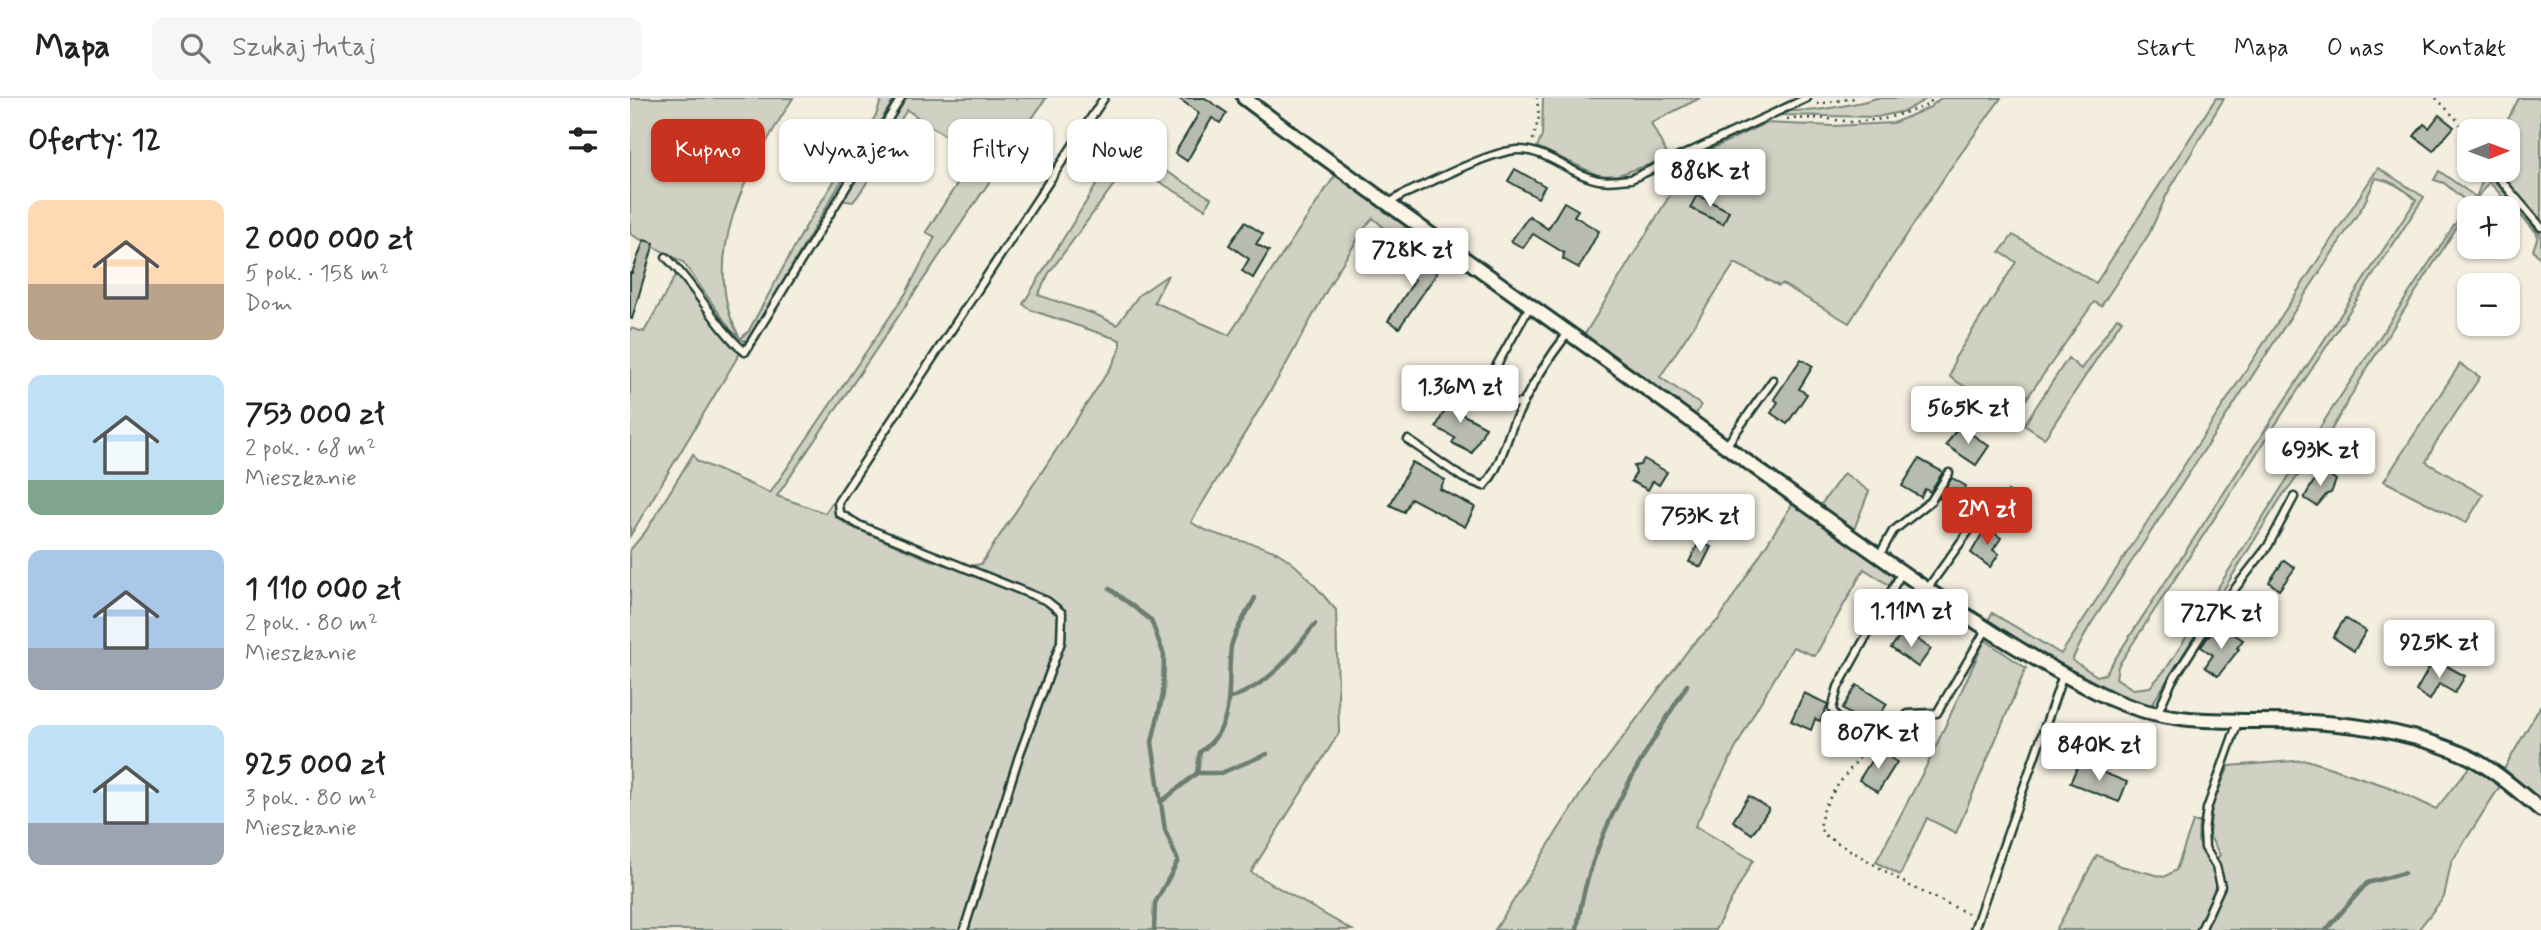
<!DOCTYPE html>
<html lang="pl">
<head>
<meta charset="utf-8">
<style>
  :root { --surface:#fff; --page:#f6f6f6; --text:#222; --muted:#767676; --line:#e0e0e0; --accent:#c8321e }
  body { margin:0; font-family:Mynerve,sans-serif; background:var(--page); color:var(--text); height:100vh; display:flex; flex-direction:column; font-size:26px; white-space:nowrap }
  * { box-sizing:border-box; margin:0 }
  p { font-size:23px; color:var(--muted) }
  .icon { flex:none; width:38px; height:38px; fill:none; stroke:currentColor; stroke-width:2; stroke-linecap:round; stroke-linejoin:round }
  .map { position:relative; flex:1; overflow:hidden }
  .side { display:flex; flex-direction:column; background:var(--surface); width:630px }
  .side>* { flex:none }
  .banner { position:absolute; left:21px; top:21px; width:665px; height:63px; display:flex; gap:14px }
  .needle { width:46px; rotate:89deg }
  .tools { position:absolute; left:1827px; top:21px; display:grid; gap:14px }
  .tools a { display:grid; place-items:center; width:63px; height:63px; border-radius:14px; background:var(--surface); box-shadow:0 2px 5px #0004; font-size:35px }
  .price { position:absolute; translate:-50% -60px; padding:0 16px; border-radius:7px; background:#fff; color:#222; font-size:23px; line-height:46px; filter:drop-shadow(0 2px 4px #0008) }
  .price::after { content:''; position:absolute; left:50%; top:42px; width:21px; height:16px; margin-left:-10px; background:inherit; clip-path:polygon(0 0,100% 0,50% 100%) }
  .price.on { background:var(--accent); color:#fff }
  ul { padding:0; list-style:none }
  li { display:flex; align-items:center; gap:21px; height:175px; padding:0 28px }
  li span { display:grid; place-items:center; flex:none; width:196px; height:140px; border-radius:14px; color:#555 }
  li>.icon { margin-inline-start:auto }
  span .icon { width:84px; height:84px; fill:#fffc; stroke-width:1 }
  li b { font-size:30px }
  h2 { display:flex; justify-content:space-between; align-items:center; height:84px; padding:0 28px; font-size:30px }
  .tag { padding:0 24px; border-radius:14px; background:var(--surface); box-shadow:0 2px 5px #0004; font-size:24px; line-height:63px }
  .tag.on { background:var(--accent); color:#fff }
  header { display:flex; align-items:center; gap:42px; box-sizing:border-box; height:98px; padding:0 35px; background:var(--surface); border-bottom:2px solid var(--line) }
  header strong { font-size:33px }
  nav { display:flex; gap:38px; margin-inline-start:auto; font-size:24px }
  .search { width:490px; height:63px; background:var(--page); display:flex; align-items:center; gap:18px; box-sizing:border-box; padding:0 24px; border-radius:14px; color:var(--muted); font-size:26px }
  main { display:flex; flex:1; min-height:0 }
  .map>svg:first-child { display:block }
</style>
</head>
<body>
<header>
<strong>Mapa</strong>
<div class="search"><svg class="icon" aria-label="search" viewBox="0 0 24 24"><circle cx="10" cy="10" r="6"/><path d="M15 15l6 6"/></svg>Szukaj tutaj</div>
<nav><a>Start</a><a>Mapa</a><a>O nas</a><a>Kontakt</a></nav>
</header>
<main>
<section class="side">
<h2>Oferty: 12<svg class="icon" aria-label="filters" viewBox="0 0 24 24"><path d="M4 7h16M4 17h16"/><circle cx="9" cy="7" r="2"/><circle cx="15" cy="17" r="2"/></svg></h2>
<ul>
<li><span style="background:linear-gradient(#ffd9b3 60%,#b9a48a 0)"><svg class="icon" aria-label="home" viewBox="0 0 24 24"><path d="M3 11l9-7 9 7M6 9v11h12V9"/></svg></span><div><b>2 000 000 zł</b><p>5 pok. · 158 m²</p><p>Dom</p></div></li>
<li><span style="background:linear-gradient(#bfe0f5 75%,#7fa58c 0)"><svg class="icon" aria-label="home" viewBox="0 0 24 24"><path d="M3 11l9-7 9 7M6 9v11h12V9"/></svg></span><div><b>753 000 zł</b><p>2 pok. · 68 m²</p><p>Mieszkanie</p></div></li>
<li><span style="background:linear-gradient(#a9c7e8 70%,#9aa5b1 0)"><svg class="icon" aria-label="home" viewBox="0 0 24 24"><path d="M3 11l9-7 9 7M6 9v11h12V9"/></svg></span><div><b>1 110 000 zł</b><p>2 pok. · 80 m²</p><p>Mieszkanie</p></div></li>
<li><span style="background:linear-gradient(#bfe0f5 70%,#9aa5b1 0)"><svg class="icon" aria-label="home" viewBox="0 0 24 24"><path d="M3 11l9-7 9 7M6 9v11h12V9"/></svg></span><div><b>925 000 zł</b><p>3 pok. · 80 m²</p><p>Mieszkanie</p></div></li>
</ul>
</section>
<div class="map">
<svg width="1911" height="832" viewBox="0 0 1911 832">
  <rect width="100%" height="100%" fill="#f3eede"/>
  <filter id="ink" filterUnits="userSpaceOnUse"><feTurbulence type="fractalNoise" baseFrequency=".0143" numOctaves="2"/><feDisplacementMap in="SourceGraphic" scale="14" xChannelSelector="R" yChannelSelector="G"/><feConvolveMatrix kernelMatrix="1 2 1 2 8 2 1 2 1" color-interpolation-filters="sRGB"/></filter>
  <g filter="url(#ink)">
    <!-- green -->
    <g fill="#d0d1c2" stroke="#78877b" stroke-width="2" fill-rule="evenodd">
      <path d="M0 0H163C125 61 79 135 98 210 100 221 106 231 110 241L118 234 176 128 246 17 252 0H265L208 89 120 240 114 243 101 232 53 164 0 136Z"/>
      <path d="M274 0H416L147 398 195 415 204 402 206 419 220 428 302 463 308 454 339 468 351 466 483 266 490 251V242L401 212 393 206 491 47 581 100 575 111 501 67 491 77 419 175 408 197 467 217 487 227 509 197 538 177 524 204 599 237 706 76 776 127 767 141 743 120 737 127 708 172 653 272 561 424C587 442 620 441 648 455 671 468 689 493 706 512L709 635 621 774 722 832H0V452L16 433 63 356 67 363 140 395 276 195 305 139 296 134 345 58 277 12C257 41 245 78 223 104L210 102Z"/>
      <polygon points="913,0 1070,0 1021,25 1039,60 988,77 970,78 907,49 912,38"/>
      <path d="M1247 0H1298L1275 13 1247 19 1150 17C1162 10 1174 14 1187 12 1208 9 1227 6 1247 0Z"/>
      <polygon points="1311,0 1371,0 1319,72 1219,225 1152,186 1149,188 1105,165 1030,279 1071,307 1065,318 955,236 1054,74 1046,68 1135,25 1203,28 1263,25 1299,10"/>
      <polygon points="1586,0 1594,0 1537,96 1519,136 1471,208 1464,204 1383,320 1320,279 1325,260 1386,164 1370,154 1383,137 1466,185"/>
      <polygon points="1889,0 1911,0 1911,122 1867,72 1878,72 1878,33 1872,33"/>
      <path d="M1748 70 1794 99 1488 568 1486 580 1503 591 1520 589 1536 571 1698 317 1837 108V104L1814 85 1804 82 1809 73 1846 99 1856 74 1911 137V161L1903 152 1908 138 1906 134 1859 84 1839 110 1736 272 1692 348 1652 398 1521 608 1450 583 1357 525 1362 515 1431 556ZM1746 80C1762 83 1775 91 1786 102L1475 576 1467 578 1442 562 1459 529 1734 106Z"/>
      <polygon points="47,175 100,246 110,255 0,438 0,230 14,234"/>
      <polygon points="1487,220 1492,222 1416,338 1414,340 1394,327 1438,260 1451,271"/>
      <polygon points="1830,266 1850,279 1805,346 1796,364 1853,397 1836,425 1754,383"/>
      <polygon points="1214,375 1239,393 1223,434 1190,408"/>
      <polygon points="1163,405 1262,475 1263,481 1259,487 1234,471 1185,558 1163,549 1123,617 1065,728 1123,762 1085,832 865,832 952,694 1062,547 1089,521"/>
      <polygon points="1355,542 1396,570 1326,735 1297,720 1270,777 1246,764 1299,663"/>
      <polygon points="1911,607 1911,703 1874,671"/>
      <polygon points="1677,662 1759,689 1806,711 1840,668 1870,688 1821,765 1814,799 1788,832 1426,832 1467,757 1491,768 1534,779 1546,772 1563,724 1569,724 1568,743 1581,767 1590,757 1579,737 1582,707 1599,668"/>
    </g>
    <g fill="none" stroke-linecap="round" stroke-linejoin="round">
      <!-- stream -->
      <g stroke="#6c7d72" stroke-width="4.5">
        <polyline points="480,491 521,522 534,557 533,596 522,644 535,732 548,763 525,805 524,832"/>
        <path d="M601 600C642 585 659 560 685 526"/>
        <polyline points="567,675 591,675 637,656"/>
        <path d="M531 704 567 675 570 654C608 627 596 589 601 549 604 533 618 514 625 500"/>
        <path d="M947 832C958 741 1010 664 1057 587"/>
        <polyline points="1696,832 1737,785 1774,775"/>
      </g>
    </g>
    <!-- building -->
    <g fill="#b8bcae" stroke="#1f3d34" stroke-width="2">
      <polygon points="548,0 575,0 597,15 590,25 582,20 557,63 545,55 569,15"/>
      <polygon points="1809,17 1824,29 1803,53 1784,38 1794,26 1799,30"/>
      <polygon points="885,71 915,88 908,100 878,83"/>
      <polygon points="1067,97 1099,113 1093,126 1060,110"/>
      <polygon points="934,104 948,112 944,118 969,133 949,170 933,161 934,155 903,136 893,150 881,143 899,118 918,131"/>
      <polygon points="615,124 633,136 626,146 639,153 623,180 612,173 619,161 599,147"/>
      <polygon points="14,142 24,145 2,221 0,220 0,175 2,175"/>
      <polygon points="776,156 807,175 769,230 758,223 785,182 767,171"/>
      <polygon points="1171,261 1183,268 1169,291 1177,296 1157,326 1141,315 1148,304 1144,301"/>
      <polygon points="821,293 833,300 826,313 856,329 842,355 822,345 825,340 806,329 817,308 814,306"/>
      <polygon points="1329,328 1359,348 1346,367 1316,347"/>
      <polygon points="1014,361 1037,374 1029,387 1023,383 1018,392 1001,383 1006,375 1004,368 1010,367"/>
      <polygon points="1289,361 1313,374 1300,394 1295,391 1291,399 1272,388"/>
      <polygon points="782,364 815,382 810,391 845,409 835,429 781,400 774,414 760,407"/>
      <polygon points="1691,371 1706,382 1701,395 1697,396 1687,408 1674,400"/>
      <polygon points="1322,380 1336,388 1323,409 1309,400"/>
      <polygon points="1378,393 1398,406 1390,418 1371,406"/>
      <polygon points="1356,429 1371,440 1363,452 1369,456 1360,469 1341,455"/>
      <polygon points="1069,444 1081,449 1071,469 1059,464"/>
      <polygon points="1654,462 1665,470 1649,492 1639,484"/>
      <polygon points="1715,520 1736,533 1724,553 1703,539"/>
      <polygon points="1274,532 1301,551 1288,569 1261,550"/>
      <polygon points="1582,533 1594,541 1599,533 1613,542 1607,550 1609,551 1588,578 1575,569 1583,557 1571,549"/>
      <polygon points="1804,561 1835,578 1825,595 1809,586 1800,602 1786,593"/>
      <polygon points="1227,587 1257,606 1241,630 1212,611"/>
      <polygon points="1174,595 1198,606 1190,623 1185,621 1181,632 1161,623"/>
      <polygon points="1248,652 1267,664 1248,694 1229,682"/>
      <polygon points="1449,665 1497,684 1489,704 1440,685"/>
      <polygon points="1119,698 1139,711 1122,736 1103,723"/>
    </g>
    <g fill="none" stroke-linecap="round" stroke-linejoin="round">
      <defs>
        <g id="service">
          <polyline points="1862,72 1911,129"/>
          <path d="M758 106 772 97C801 85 859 53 888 52 913 51 935 71 958 79 972 85 986 82 1001 81L1177 0"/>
          <path d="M36 159C66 188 85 228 115 254L271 0"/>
          <polyline points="894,305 877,306 866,291 863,274 900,208"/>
          <path d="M778 342 833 380 854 388C870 370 875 345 884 324 899 291 916 263 938 235"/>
          <polyline points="1096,348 1143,282"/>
          <polyline points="1249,458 1263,433 1301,403 1319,375"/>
          <path d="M1272 474 1208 589 1202 611C1214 635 1222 644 1250 642L1278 616 1307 615 1356 532"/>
          <polyline points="1297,491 1349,419 1367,416"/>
          <polyline points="1527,616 1542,583 1583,519 1638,448 1664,399"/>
          <polyline points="334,832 389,658 431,544 432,515 417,503 229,427 209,415 208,404 474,0"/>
          <polyline points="1344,832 1433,577"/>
          <polyline points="1571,832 1591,788 1586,768 1575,750 1574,732 1577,711 1608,624"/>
        </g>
        <path id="minor" d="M614 0C760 110 910 213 1057 320 1135 377 1213 434 1292 488 1353 529 1414 569 1481 601 1546 631 1613 620 1682 624 1733 627 1791 637 1837 658 1864 671 1888 693 1911 712"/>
      </defs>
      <!-- service casing -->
      <use href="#service" stroke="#1f3d34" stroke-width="11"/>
      <!-- minor casing -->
      <use href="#minor" stroke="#1f3d34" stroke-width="18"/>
      <!-- path -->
      <g stroke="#1f3d34" stroke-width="2.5" stroke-dasharray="2 5" stroke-linecap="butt">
        <polyline points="1806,0 1829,24 1839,44"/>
        <polyline points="1187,6 1225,0"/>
        <polyline points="1157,21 1190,20 1222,24 1254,21 1294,9 1305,0"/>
        <polyline points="903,42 909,19 907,0"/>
        <path d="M1234 654C1221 671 1181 713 1193 736L1280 788 1339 816"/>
      </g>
      <!-- service -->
      <use href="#service" stroke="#fcf5e5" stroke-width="6"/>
      <!-- minor -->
      <use href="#minor" stroke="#fcf5e5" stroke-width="12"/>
    </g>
  </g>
</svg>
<div class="tools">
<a><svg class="needle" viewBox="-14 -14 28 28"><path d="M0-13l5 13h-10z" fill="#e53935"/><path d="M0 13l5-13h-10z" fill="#767676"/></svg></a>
<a>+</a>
<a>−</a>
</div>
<b class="price" style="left:1080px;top:111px">886K zł</b>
<b class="price" style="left:782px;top:190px">728K zł</b>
<b class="price" style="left:830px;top:327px">1.36M zł</b>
<b class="price" style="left:1338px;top:348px">565K zł</b>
<b class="price" style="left:1690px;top:390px">693K zł</b>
<b class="price on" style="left:1357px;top:449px">2M zł</b>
<b class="price" style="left:1070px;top:456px">753K zł</b>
<b class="price" style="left:1281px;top:551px">1.11M zł</b>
<b class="price" style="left:1591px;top:553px">727K zł</b>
<b class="price" style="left:1809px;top:582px">925K zł</b>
<b class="price" style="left:1248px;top:673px">807K zł</b>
<b class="price" style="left:1469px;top:685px">840K zł</b>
<div class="banner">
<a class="tag on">Kupno</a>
<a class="tag">Wynajem</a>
<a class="tag">Filtry</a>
<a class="tag">Nowe</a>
</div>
</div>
</main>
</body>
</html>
